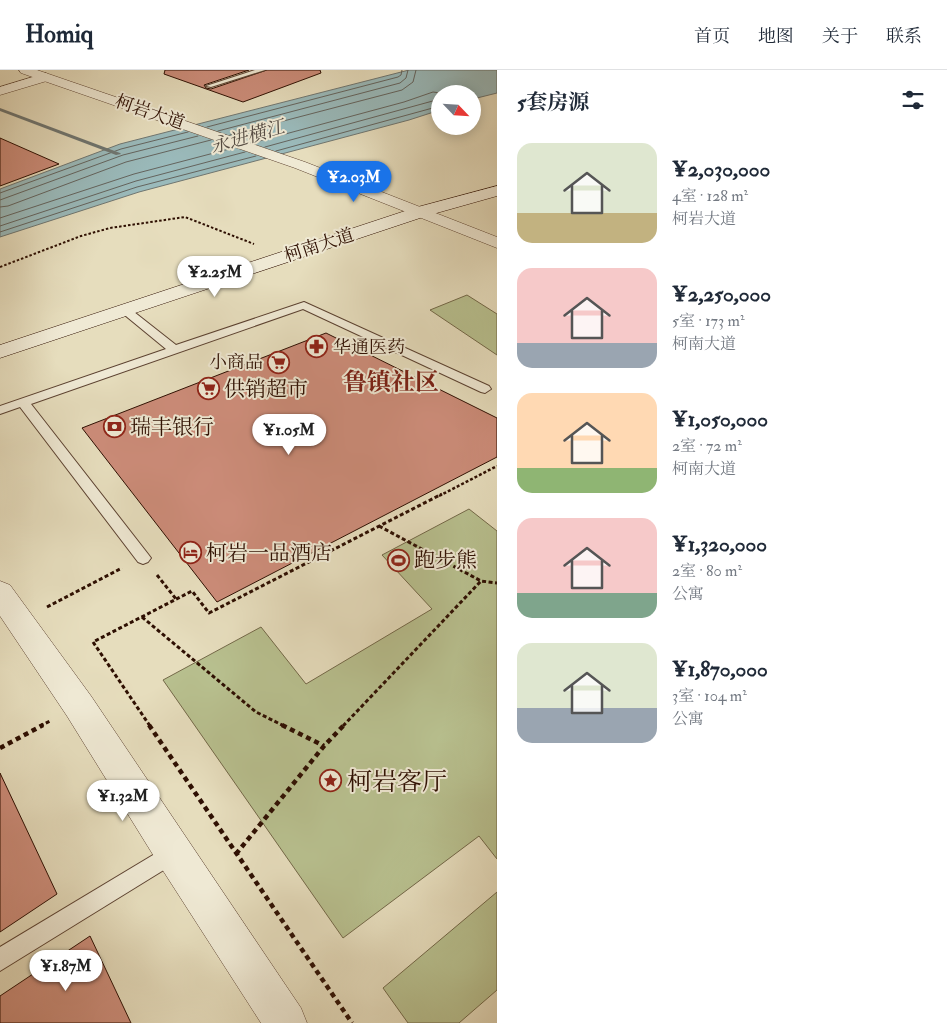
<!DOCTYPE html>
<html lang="zh">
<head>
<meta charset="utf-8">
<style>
  :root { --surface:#fff; --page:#f6f6f7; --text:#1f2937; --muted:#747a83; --line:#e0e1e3; --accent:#1a73e8 }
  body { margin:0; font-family:"IM FELL Double Pica","Noto Serif SC",serif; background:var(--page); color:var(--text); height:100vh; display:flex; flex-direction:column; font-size:19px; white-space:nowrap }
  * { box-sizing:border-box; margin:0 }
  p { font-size:16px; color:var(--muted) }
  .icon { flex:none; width:28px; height:28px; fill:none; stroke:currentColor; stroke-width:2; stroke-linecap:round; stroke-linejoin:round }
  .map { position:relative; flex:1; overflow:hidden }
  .drawer { display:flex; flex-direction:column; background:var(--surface); width:450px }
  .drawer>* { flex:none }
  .needle { width:32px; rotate:115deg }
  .controls { position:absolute; left:431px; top:15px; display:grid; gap:10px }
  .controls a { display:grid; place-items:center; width:50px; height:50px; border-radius:50%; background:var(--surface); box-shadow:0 2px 12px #0003; font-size:25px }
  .price { position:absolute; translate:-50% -42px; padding:0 11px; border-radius:18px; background:#fff; color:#222; font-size:16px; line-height:32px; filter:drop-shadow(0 1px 2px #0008) }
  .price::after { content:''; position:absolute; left:50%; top:30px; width:15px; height:11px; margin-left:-8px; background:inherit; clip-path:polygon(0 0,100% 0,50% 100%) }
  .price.selected { background:var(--accent); color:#fff }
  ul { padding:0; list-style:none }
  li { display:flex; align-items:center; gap:15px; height:125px; padding:0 20px }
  li span { display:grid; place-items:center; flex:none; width:140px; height:100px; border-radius:15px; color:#555 }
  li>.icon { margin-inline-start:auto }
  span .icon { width:60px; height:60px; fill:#fffc; stroke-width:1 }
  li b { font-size:21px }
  h2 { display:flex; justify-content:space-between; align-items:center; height:60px; padding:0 20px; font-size:21px }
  header { display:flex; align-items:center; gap:30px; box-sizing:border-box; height:70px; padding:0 25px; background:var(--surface); border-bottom:1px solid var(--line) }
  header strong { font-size:24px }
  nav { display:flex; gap:28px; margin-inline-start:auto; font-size:18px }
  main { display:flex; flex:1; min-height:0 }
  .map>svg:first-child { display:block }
</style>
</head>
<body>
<header>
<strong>Homiq</strong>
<nav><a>首页</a><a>地图</a><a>关于</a><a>联系</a></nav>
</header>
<main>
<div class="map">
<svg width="497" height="953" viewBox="0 0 497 953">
  <rect width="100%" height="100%" fill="#e6ddbd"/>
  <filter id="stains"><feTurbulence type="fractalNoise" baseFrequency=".004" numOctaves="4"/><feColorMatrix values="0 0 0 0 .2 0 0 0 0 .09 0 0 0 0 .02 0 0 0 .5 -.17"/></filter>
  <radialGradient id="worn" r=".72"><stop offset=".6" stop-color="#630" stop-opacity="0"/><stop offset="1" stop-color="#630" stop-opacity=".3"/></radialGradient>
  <!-- green -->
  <g fill="#b8c08f" stroke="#736848">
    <polygon points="467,225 497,244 497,285 430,240"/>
    <polygon points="469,439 497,461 497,789 479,766 343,868 163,610 261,557 306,614 432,539 382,485"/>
    <polygon points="497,822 497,920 459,953 408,953 383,918"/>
  </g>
  <!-- water -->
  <polygon fill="#9ababb" stroke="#6f7671" points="409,0 497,0 497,23 473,29 472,24 440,24 440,40 409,50 139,122 0,167 0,119 120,74"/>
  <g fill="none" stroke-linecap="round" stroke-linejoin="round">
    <!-- shore -->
    <g stroke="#64645e" stroke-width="1">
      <polyline points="207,57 398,7 401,5 402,0"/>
      <polyline points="218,61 400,13 406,8 408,0"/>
      <polyline points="230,65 402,20 413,12 416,0"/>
      <polyline points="252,73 404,32 433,22 448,24"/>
      <polyline points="265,77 440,29"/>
      <polyline points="276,81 440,36"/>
      <polyline points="0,123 121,79 188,62"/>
      <polyline points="0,130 123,85 198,66"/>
      <polyline points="0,137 8,136 126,92 211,70"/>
      <polyline points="0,148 134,104 233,78"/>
      <polyline points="0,156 136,111 245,82"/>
      <polyline points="0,162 137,117 256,86"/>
    </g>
    <!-- stream -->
    <polygon fill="#6f7671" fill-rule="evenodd" points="0,38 120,83 121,84 116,85 0,41"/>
  </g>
  <!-- building -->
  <g fill="#cc8c79" stroke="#2e0f02">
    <polygon points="165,0 249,0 204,15 206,18 211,19 267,0 320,0 321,3 243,32 164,4"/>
    <polygon points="0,68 59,94 0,116"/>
    <polygon points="326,263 497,348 497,387 217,532 82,358"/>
    <polygon points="0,703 57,824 0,862"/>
    <polygon points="90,866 131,953 0,953 0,926"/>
  </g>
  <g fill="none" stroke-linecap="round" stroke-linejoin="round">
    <defs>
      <g id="service">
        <polygon points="255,0 265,0 211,17 206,16"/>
        <polygon points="304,232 489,316 491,319 485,323 481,322 303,239 31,334 148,484 151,488 148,492 143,494 138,492 20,337 0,344 0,336 166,279 121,242 120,240 121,238 129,238 176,275"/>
        <polygon points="173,773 180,776 183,783 180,790 0,901 0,877"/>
      </g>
      <g id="minor">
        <polygon points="46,3 52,7 50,10 0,25 0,17"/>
        <polygon points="0,511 10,515 91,626 301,938 307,953 261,953 160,796 67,646 0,546"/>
      </g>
      <polygon id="tertiary" points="19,0 37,0 305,92 497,167 497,178 295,98 21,3"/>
      <polygon id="secondary" points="497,116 497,126 426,146 0,288 0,275 414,138"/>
    </defs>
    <!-- service casing -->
    <use href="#service" stroke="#5c4231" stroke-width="2"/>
    <!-- minor casing -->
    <use href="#minor" stroke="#5c4231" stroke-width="1"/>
    <!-- tertiary casing -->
    <use href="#tertiary" stroke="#5c4231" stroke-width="1"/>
    <!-- secondary casing -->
    <use href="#secondary" stroke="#2e0f02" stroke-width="1"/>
    <!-- path-far3 -->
    <polyline stroke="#2e0f02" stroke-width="2" stroke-dasharray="2.5 2" stroke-linecap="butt" points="0,197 81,166 110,158 185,147 254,174"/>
    <!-- path-far2 -->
    <polyline stroke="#2e0f02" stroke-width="2.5" stroke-dasharray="3 2" stroke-linecap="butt" points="439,426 497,396"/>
    <!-- path-far1 -->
    <g stroke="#2e0f02" stroke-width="3" stroke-dasharray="4 2.5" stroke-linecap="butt">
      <polyline points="379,456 481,511 497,513"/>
      <polyline points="157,505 176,529"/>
      <polyline points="47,537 122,498"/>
      <polyline points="142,547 256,642 284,656"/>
      <polyline points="40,656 50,651"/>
      <polyline points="150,656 93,572 192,521 209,543 442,424"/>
      <polyline points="343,656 481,511"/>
    </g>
    <!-- path -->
    <g stroke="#2e0f02" stroke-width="4.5" stroke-dasharray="5 4" stroke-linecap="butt">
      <polyline points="149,655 352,953"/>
      <polyline points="282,655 324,676"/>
      <polyline points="0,678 43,655"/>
      <polyline points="236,784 324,676 344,655"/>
    </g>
    <!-- service -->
    <use href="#service" fill="#efe9d4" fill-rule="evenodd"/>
    <!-- minor -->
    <use href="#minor" fill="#efe9d4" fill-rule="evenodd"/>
    <!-- tertiary -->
    <use href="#tertiary" fill="#efe9d4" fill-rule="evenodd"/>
    <!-- secondary -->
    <use href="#secondary" fill="#efe9d4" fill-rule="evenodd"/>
  </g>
  <!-- icons -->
  <defs>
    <symbol id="pharmacy-ring" viewBox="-11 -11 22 22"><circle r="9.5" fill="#efe9d4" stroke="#8f2418" stroke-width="1.5"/><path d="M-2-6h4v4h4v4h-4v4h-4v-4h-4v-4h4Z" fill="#8f2418"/></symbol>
    <symbol id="supermarket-ring" viewBox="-11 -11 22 22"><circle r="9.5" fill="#efe9d4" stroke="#8f2418" stroke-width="1.5"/><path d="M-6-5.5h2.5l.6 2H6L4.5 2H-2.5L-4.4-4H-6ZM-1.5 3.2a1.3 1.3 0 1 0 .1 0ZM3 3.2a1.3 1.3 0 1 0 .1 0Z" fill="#8f2418"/></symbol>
    <symbol id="bank-ring" viewBox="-11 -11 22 22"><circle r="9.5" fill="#efe9d4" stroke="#8f2418" stroke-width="1.5"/><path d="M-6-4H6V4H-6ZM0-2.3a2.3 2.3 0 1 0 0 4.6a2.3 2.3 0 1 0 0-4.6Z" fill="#8f2418"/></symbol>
    <symbol id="hotel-ring" viewBox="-11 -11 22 22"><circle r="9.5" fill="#efe9d4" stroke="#8f2418" stroke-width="1.5"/><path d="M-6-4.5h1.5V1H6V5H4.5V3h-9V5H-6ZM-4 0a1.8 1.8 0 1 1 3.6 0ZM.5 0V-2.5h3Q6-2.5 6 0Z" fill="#8f2418"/></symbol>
    <symbol id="stadium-ring" viewBox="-11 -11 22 22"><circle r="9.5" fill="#efe9d4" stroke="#8f2418" stroke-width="1.5"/><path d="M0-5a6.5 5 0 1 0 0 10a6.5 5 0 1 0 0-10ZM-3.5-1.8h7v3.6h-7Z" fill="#8f2418"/></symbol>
    <symbol id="sight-ring" viewBox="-11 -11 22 22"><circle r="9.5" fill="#efe9d4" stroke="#8f2418" stroke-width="1.5"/><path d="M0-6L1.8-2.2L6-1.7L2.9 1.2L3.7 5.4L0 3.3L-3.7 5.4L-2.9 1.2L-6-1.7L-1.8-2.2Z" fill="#8f2418"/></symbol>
  </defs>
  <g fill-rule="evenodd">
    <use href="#pharmacy-ring" x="304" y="264" width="25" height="25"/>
    <use href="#supermarket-ring" x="266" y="280" width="25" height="25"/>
    <use href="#supermarket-ring" x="196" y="306" width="25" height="25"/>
    <use href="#bank-ring" x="102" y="344" width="25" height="25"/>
    <use href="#hotel-ring" x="178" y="470" width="25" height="25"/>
    <use href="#stadium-ring" x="386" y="478" width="25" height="25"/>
    <use href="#sight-ring" x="318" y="698" width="25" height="25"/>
  </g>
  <g text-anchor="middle" stroke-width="4" stroke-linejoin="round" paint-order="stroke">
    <!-- far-street labels -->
    <g font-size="18" fill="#2e0f02" stroke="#efe9d4">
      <text transform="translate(150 42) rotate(19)" y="6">柯岩大道</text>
      <text transform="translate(319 175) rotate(-18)" y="6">柯南大道</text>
    </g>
    <!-- far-poi labels -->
    <g font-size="18" fill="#2e0f02" stroke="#efe9d4" text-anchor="start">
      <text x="333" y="283">华通医药</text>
      <text x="263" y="298" text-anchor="end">小商品</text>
    </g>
    <!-- far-water labels -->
    <g font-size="19" font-style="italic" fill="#544b43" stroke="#efe9d4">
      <text transform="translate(247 66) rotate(-16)" y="7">永进横江</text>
    </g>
    <!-- poi labels -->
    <g font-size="21" fill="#2e0f02" stroke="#efe9d4" text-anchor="start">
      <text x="224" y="326">供销超市</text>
      <text x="130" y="364">瑞丰银行</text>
      <text x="206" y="490">柯岩一品酒店</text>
      <text x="414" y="497">跑步熊</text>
    </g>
    <!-- quarter labels -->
    <g font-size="24" font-weight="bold" fill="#7a1f14" stroke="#efe9d4">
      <text x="391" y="320">鲁镇社区</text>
    </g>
    <!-- near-poi labels -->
    <g font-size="25" fill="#2e0f02" stroke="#efe9d4" text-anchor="start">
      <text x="347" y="720">柯岩客厅</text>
    </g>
  </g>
  <rect width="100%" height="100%" filter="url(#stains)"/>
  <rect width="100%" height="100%" fill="url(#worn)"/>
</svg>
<div class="controls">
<a><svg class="needle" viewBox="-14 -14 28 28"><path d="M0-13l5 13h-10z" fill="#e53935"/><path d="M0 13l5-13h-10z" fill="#747a83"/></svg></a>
</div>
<b class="price selected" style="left:354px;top:133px">¥2.03M</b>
<b class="price" style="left:215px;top:228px">¥2.25M</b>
<b class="price" style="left:289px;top:386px">¥1.05M</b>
<b class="price" style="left:123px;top:752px">¥1.32M</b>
<b class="price" style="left:66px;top:922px">¥1.87M</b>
</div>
<section class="drawer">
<h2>5套房源<svg class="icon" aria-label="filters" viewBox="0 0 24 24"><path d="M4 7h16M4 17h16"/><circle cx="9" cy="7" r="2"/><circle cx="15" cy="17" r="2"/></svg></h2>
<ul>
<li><span style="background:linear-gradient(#dfe7d0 70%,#c2b280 0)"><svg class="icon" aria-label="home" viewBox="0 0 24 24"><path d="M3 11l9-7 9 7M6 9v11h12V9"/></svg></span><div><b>¥2,030,000</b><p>4室 · 128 m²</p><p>柯岩大道</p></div></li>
<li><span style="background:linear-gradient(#f6c9c9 75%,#9aa5b1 0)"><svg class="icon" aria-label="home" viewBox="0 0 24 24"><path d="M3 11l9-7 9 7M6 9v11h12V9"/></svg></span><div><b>¥2,250,000</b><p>5室 · 173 m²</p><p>柯南大道</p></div></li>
<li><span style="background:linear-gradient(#ffd9b3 75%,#8fb573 0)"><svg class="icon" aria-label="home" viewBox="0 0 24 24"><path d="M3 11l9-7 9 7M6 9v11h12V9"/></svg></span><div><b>¥1,050,000</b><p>2室 · 72 m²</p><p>柯南大道</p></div></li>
<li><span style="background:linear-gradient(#f6c9c9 75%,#7fa58c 0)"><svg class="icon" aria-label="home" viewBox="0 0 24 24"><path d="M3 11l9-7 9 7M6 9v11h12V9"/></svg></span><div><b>¥1,320,000</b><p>2室 · 80 m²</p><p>公寓</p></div></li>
<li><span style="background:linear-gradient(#dfe7d0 65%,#9aa5b1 0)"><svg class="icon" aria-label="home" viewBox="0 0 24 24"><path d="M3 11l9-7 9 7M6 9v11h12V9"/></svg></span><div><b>¥1,870,000</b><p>3室 · 104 m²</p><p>公寓</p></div></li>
</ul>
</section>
</main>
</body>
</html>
